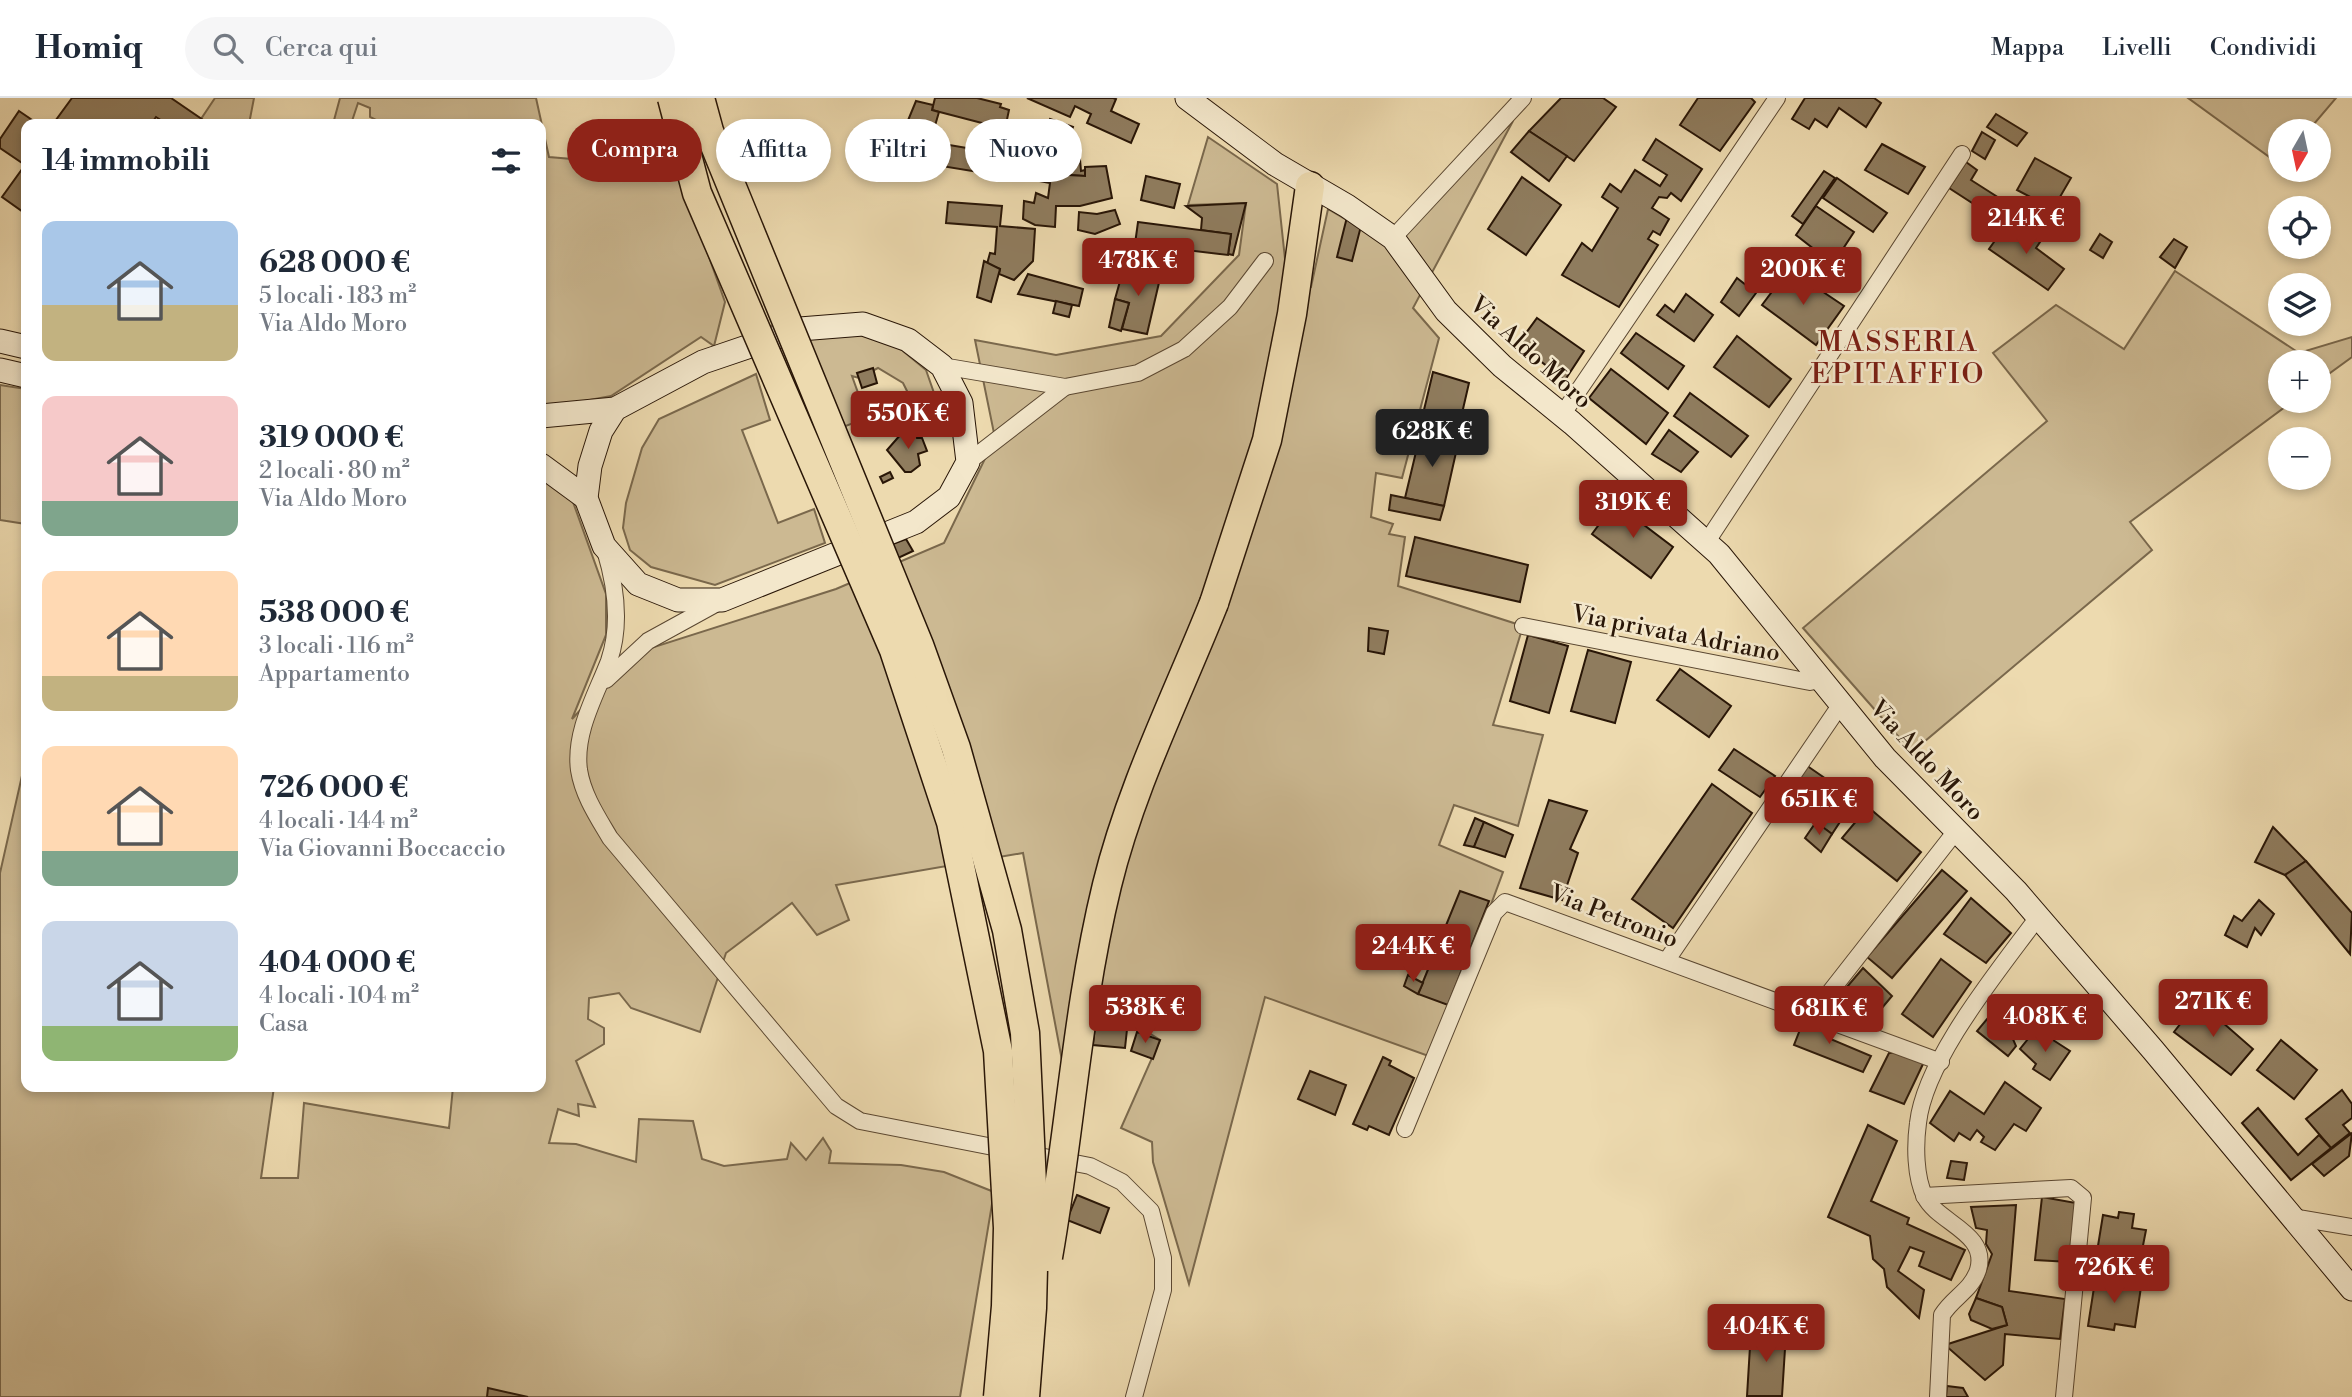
<!DOCTYPE html>
<html lang="it">
<head>
<meta charset="utf-8">
<style>
  :root { --surface:#fff; --page:#f6f6f7; --text:#1f2937; --muted:#747a83; --line:#e0e1e3; --accent:#8f2418 }
  body { margin:0; font-family:"Libre Bodoni",serif; background:var(--page); color:var(--text); height:100vh; display:flex; flex-direction:column; font-size:26px; white-space:nowrap }
  * { box-sizing:border-box; margin:0 }
  p { font-size:23px; color:var(--muted) }
  .icon { flex:none; width:38px; height:38px; fill:none; stroke:currentColor; stroke-width:2; stroke-linecap:round; stroke-linejoin:round }
  .map { position:relative; flex:1; overflow:hidden }
  .side { position:absolute; left:21px; top:21px; width:525px; height:973px; display:flex; flex-direction:column; background:var(--surface); border-radius:14px; box-shadow:0 4px 10px #0003 }
  .side>* { flex:none }
  .banner { position:absolute; left:567px; top:21px; width:665px; height:63px; display:flex; gap:14px }
  .needle { width:46px; rotate:189deg }
  .tools { position:absolute; left:2268px; top:21px; display:grid; gap:14px }
  .tools a { display:grid; place-items:center; width:63px; height:63px; border-radius:50%; background:var(--surface); box-shadow:0 4px 10px #0003; font-size:35px }
  .price { position:absolute; translate:-50% -60px; padding:0 16px; border-radius:7px; background:var(--accent); color:#fff; font-size:23px; line-height:46px; filter:drop-shadow(0 2px 4px #0008) }
  .price::after { content:''; position:absolute; left:50%; top:42px; width:21px; height:16px; margin-left:-10px; background:inherit; clip-path:polygon(0 0,100% 0,50% 100%) }
  .price.selected { background:#222; color:#fff }
  ul { padding:0; list-style:none }
  li { display:flex; align-items:center; gap:21px; height:175px; padding:0 21px }
  li span { display:grid; place-items:center; flex:none; width:196px; height:140px; border-radius:14px; color:#555 }
  li>.icon { margin-inline-start:auto }
  span .icon { width:84px; height:84px; fill:#fffc; stroke-width:1 }
  li b { font-size:30px }
  h2 { display:flex; justify-content:space-between; align-items:center; height:84px; padding:0 21px; font-size:30px }
  .chip { padding:0 24px; border-radius:32px; background:var(--surface); box-shadow:0 4px 10px #0003; font-size:24px; line-height:63px }
  .chip.selected { background:var(--accent); color:#fff }
  header { display:flex; align-items:center; gap:42px; box-sizing:border-box; height:98px; padding:0 35px; background:var(--surface); border-bottom:2px solid var(--line) }
  header strong { font-size:33px }
  nav { display:flex; gap:38px; margin-inline-start:auto; font-size:24px }
  .search { width:490px; height:63px; background:var(--page); display:flex; align-items:center; gap:18px; box-sizing:border-box; padding:0 24px; border-radius:38px; color:var(--muted); font-size:26px }
  .map>svg:first-child { display:block }
</style>
</head>
<body>
<header>
<strong>Homiq</strong>
<div class="search"><svg class="icon" aria-label="search" viewBox="0 0 24 24"><circle cx="10" cy="10" r="6"/><path d="M15 15l6 6"/></svg>Cerca qui</div>
<nav><a>Mappa</a><a>Livelli</a><a>Condividi</a></nav>
</header>
<div class="map">
<svg width="2352" height="1299" viewBox="0 0 2352 1299">
  <rect width="100%" height="100%" fill="#eddaaf"/>
  <filter id="stains"><feTurbulence type="fractalNoise" baseFrequency=".00286" numOctaves="4"/><feColorMatrix values="0 0 0 0 .2 0 0 0 0 .09 0 0 0 0 .02 0 0 0 .5 -.17"/></filter>
  <radialGradient id="worn" r=".72"><stop offset=".6" stop-color="#630" stop-opacity="0"/><stop offset="1" stop-color="#630" stop-opacity=".3"/></radialGradient>
  <!-- green -->
  <g fill="#ccb992" stroke="#7a684c" stroke-width="2">
    <polygon points="215,0 254,0 249,26 209,26 201,21"/>
    <polygon points="340,0 536,0 549,59 584,62 626,78 648,57 646,42 665,35 725,204 714,248 701,239 611,298 541,311 541,26 384,26 370,19 370,10 358,5 351,26 333,26"/>
    <polygon points="2188,0 2336,0 2308,33 2280,33 2279,66"/>
    <polygon points="1513,23 1413,210 1439,240 1402,380 1376,375 1371,419 1393,426 1389,436 1405,439 1398,488 1523,528 1493,627 1543,637 1518,728 1454,707 1439,747 1503,774 1434,960 1265,899 1189,1186 1153,1064 1152,1044 1121,1030 1160,942 1128,922 1129,910 1099,911 1064,973 1023,755 836,787 849,822 817,837 792,805 726,855 700,934 631,910 619,895 589,900 588,921 604,930 604,946 576,963 595,1009 578,1006 579,1018 558,1011 549,1045 576,1046 636,1064 639,1021 693,1023 702,1061 724,1068 787,1061 791,1045 806,1062 823,1040 831,1053 829,1065 901,1067 944,1074 994,1094 960,1299 0,1299 0,775 26,660 26,989 274,989 261,1080 298,1080 304,1005 449,1030 453,989 541,989 541,379 573,404 606,496 606,537 572,621 632,556 836,491 944,445 995,340 975,242 1056,257 1161,238 1239,157 1246,105 1188,107 1208,39 1277,86 1288,189 1311,189 1328,111 1379,141 1393,140"/>
    <polygon points="2175,173 2299,255 2352,239 2352,259 2319,283 2319,264 2280,264 2280,303 2293,303 2130,424 2152,452 1912,654 1803,530 2047,323 1993,255 2056,207 2124,251"/>
    <polygon points="845,234 892,244 926,272 942,318 915,309 903,285 878,270 859,280 852,278 867,320 843,329 804,240"/>
    <polygon points="756,276 770,322 742,332 778,425 814,411 825,445 715,487 651,469 630,452 623,430 626,405 642,350 659,321"/>
    <polygon points="0,287 26,291 26,426 0,422"/>
  </g>
  <!-- building -->
  <g fill="#8f7c5e" stroke="#291607" stroke-width="2">
    <polygon points="72,0 171,0 209,26 167,26 156,19 151,26 53,26"/>
    <polygon points="935,0 977,0 1001,6 1000,9 1009,12 1005,31 932,12"/>
    <polygon points="1027,0 1113,0 1116,1 1111,13 1139,26 1131,45 1087,25 1091,16 1075,8 1070,19"/>
    <polygon points="1561,0 1603,0 1616,9 1574,63 1529,33"/>
    <polygon points="1698,0 1751,0 1755,4 1720,53 1680,27"/>
    <polygon points="1805,0 1874,0 1881,5 1866,29 1839,10 1827,29 1815,21 1809,31 1792,21"/>
    <polygon points="916,3 933,7 932,12 939,14 934,31 916,23 914,29 920,32 914,49 919,50 917,64 913,63 912,71 906,69 907,63 904,60 911,34 904,32"/>
    <polygon points="19,13 38,26 26,26 26,116 2,99 25,67 0,50 0,41"/>
    <polygon points="1996,16 2027,35 2017,48 1987,29"/>
    <polygon points="1050,21 1073,29 1068,46 1045,39"/>
    <polygon points="1529,33 1567,58 1549,83 1511,54"/>
    <polygon points="1982,34 1995,42 1985,61 1972,53"/>
    <polygon points="1656,41 1702,71 1681,103 1671,95 1667,100 1659,99 1652,110 1669,121 1660,137 1653,133 1648,141 1658,147 1619,209 1562,177 1582,145 1592,153 1618,110 1602,99 1610,86 1621,94 1635,72 1660,88 1667,77 1643,62"/>
    <polygon points="920,42 1031,61 1027,82 917,64"/>
    <polygon points="1882,46 1925,69 1908,96 1865,72"/>
    <polygon points="1070,49 1079,50 1081,73 1085,72 1085,78 1051,76 1051,67 1070,67"/>
    <polygon points="2035,60 2071,80 2053,111 2017,92"/>
    <polygon points="1966,64 1977,72 1971,82 2007,105 1997,121 1949,90"/>
    <polygon points="1106,68 1112,100 1080,108 1056,108 1055,129 1035,127 1023,121 1024,103 1034,105 1036,95 1048,100 1050,85 1039,83 1040,71 1051,72 1051,76 1085,78 1085,69"/>
    <polygon points="1824,73 1835,80 1803,126 1792,118"/>
    <polygon points="1146,78 1180,86 1174,110 1141,102"/>
    <polygon points="1522,79 1561,107 1526,157 1488,131"/>
    <polygon points="1837,80 1887,115 1873,134 1823,100"/>
    <polygon points="948,104 1002,108 1000,128 1035,131 1033,163 1014,182 999,176 1000,171 987,166 990,155 995,156 997,129 946,125"/>
    <polygon points="1246,105 1233,157 1228,156 1231,136 1201,132 1202,120 1186,108"/>
    <polygon points="1816,108 1854,134 1833,166 1796,137"/>
    <polygon points="1115,112 1120,126 1095,136 1078,132 1079,114 1097,116"/>
    <polygon points="1347,119 1361,128 1352,163 1337,159"/>
    <polygon points="2009,123 2040,144 2036,150 2064,171 2048,192 1989,151"/>
    <polygon points="1138,124 1231,136 1228,157 1135,146"/>
    <polygon points="2100,136 2112,144 2103,160 2090,152"/>
    <polygon points="2174,141 2187,149 2175,170 2160,159"/>
    <polygon points="984,163 1000,171 991,204 977,199"/>
    <polygon points="1124,169 1161,176 1147,236 1122,231 1129,205 1115,201"/>
    <polygon points="1789,171 1844,208 1816,247 1762,207"/>
    <polygon points="1028,176 1083,191 1079,208 1018,196"/>
    <polygon points="1737,180 1756,195 1739,218 1721,204"/>
    <polygon points="1686,196 1713,217 1694,243 1657,217 1665,207 1674,214"/>
    <polygon points="1115,201 1129,205 1121,233 1109,229"/>
    <polygon points="1056,203 1072,207 1069,219 1053,215"/>
    <polygon points="1537,220 1584,253 1565,282 1518,246"/>
    <polygon points="1636,235 1684,268 1668,291 1621,255"/>
    <polygon points="1737,238 1791,281 1769,309 1714,269"/>
    <polygon points="873,270 877,285 862,290 857,275"/>
    <polygon points="1611,271 1668,315 1646,346 1589,300"/>
    <polygon points="1433,274 1469,285 1460,324 1423,316"/>
    <polygon points="1690,295 1748,338 1731,359 1674,318"/>
    <polygon points="913,332 917,340 922,340 927,353 918,356 920,367 911,374 905,374 887,352 902,335"/>
    <polygon points="1669,332 1698,354 1681,374 1652,356"/>
    <polygon points="1421,333 1459,341 1444,408 1405,400"/>
    <polygon points="890,374 893,380 883,385 880,379"/>
    <polygon points="1391,397 1444,408 1440,422 1389,412"/>
    <polygon points="1615,405 1673,449 1651,480 1592,436"/>
    <polygon points="1415,439 1528,467 1520,504 1406,478"/>
    <polygon points="906,441 913,453 896,461 890,447"/>
    <polygon points="1369,530 1388,533 1384,556 1368,553"/>
    <polygon points="1528,537 1568,548 1549,615 1510,603"/>
    <polygon points="1588,552 1631,564 1615,625 1571,613"/>
    <polygon points="1680,571 1731,608 1709,639 1657,602"/>
    <polygon points="1734,651 1775,678 1760,699 1719,672"/>
    <polygon points="1803,665 1855,701 1832,736 1780,699"/>
    <polygon points="1712,686 1752,715 1673,830 1632,801"/>
    <polygon points="1549,702 1587,713 1570,751 1578,755 1562,802 1520,790"/>
    <polygon points="1868,709 1921,754 1897,783 1842,740"/>
    <polygon points="1475,720 1484,724 1474,749 1464,747"/>
    <polygon points="1484,724 1513,737 1505,759 1474,749"/>
    <polygon points="1816,724 1832,736 1821,754 1805,740"/>
    <polygon points="2273,729 2306,763 2285,777 2255,764"/>
    <polygon points="2306,763 2352,815 2350,856 2285,777"/>
    <polygon points="1942,772 1967,793 1892,880 1867,859"/>
    <polygon points="1460,793 1489,803 1448,907 1418,896"/>
    <polygon points="1971,800 2011,835 1986,865 1944,836"/>
    <polygon points="2259,802 2274,816 2261,837 2255,830 2247,849 2225,837 2234,818 2242,823"/>
    <polygon points="1941,861 1971,884 1933,939 1902,916"/>
    <polygon points="1863,870 1892,898 1871,923 1841,896"/>
    <polygon points="1408,877 1423,885 1418,896 1404,888"/>
    <polygon points="2198,903 2253,951 2231,977 2174,934"/>
    <polygon points="1998,908 2022,926 2012,939 2016,948 2008,958 1977,933"/>
    <polygon points="1096,919 1128,922 1125,950 1093,947"/>
    <polygon points="1805,919 1830,929 1828,940 1871,958 1863,974 1794,947"/>
    <polygon points="2036,931 2070,953 2050,982 2033,971 2036,966 2020,951"/>
    <polygon points="1137,934 1160,942 1153,961 1131,953"/>
    <polygon points="2281,942 2317,972 2294,1001 2257,972"/>
    <polygon points="1904,954 1923,966 1904,1006 1870,993 1889,955"/>
    <polygon points="1383,959 1391,963 1389,967 1414,980 1389,1037 1369,1028 1367,1032 1353,1026"/>
    <polygon points="1310,973 1346,987 1335,1017 1298,1001"/>
    <polygon points="2005,984 2041,1010 2026,1033 2014,1026 1995,1052 1981,1044 1984,1039 1977,1032 1970,1042 1959,1035 1954,1043 1930,1025 1950,993 1984,1016"/>
    <polygon points="2342,992 2352,1006 2352,1020 2343,1027 2350,1035 2331,1050 2306,1021"/>
    <polygon points="2258,1010 2298,1057 2319,1037 2331,1050 2291,1082 2242,1025"/>
    <polygon points="1868,1027 1897,1043 1871,1103 1909,1120 1907,1126 1965,1152 1951,1182 1919,1168 1924,1154 1910,1149 1898,1173 1924,1192 1919,1220 1887,1189 1884,1171 1873,1161 1870,1138 1828,1119"/>
    <polygon points="2352,1035 2349,1058 2324,1078 2312,1066"/>
    <polygon points="1951,1063 1967,1065 1964,1082 1947,1080"/>
    <polygon points="1077,1097 1109,1110 1100,1135 1067,1122"/>
    <polygon points="2042,1099 2076,1105 2070,1164 2035,1162"/>
    <polygon points="2016,1107 2009,1193 2065,1201 2060,1241 2005,1236 2003,1267 1985,1282 1945,1247 2007,1227 2002,1209 1976,1200 1992,1156 1986,1146 1987,1132 1976,1130 1971,1109"/>
    <polygon points="2119,1114 2134,1116 2132,1130 2146,1132 2140,1163 2112,1159 2112,1165 2096,1160 2103,1117 2118,1120"/>
    <polygon points="2095,1183 2141,1189 2135,1229 2115,1226 2114,1232 2088,1228"/>
    <polygon points="1976,1200 2002,1209 2007,1227 1992,1231 1971,1222 1969,1216"/>
    <polygon points="1751,1232 1786,1235 1782,1298 1747,1298"/>
    <polygon points="1947,1288 1963,1290 1968,1299 1946,1299"/>
    <polygon points="488,1290 528,1299 487,1299"/>
  </g>
  <g fill="none" stroke-linecap="round" stroke-linejoin="round">
    <defs>
      <g id="street">
        <polyline points="1393,140 1523,0"/>
        <polyline points="942,268 1065,289 1138,275 1184,251 1230,209 1265,163"/>
        <polyline points="1562,317 1777,0"/>
        <polyline points="968,364 1065,289"/>
        <polyline points="1706,445 1962,56"/>
        <path d="M605 452C616 488 621 528 609 563 596 597 574 634 579 672 583 697 597 718 610 740L836 1008 860 1023 1090 1068 1122 1084 1151 1113 1163 1160V1192L1134 1299"/>
        <polyline points="1523,528 1810,584 1821,582"/>
        <polyline points="606,582 648,543 719,504"/>
        <polyline points="1667,862 1841,606"/>
        <polyline points="1812,917 1956,733"/>
        <polyline points="1405,1031 1494,815 1505,804 1941,964"/>
        <polyline points="1924,1098 2071,1090 2083,1100 2064,1299"/>
        <polyline points="2292,1119 2352,1129"/>
        <path d="M1938 1299 1942 1217C1953 1199 1971 1193 1978 1172 1989 1135 1938 1125 1925 1099 1915 1079 1915 1047 1918 1025 1925 961 2000 871 2038 819"/>
      </g>
      <g id="secondary">
        <polyline points="1187,0 1275,66 1347,108 1393,140 1446,213 1502,268 1572,325 1719,456 1885,660 2016,793 2153,952 2352,1191"/>
        <polyline points="0,243 26,249"/>
        <polyline points="0,272 26,278"/>
        <polyline points="541,318 615,311 703,264 800,231 863,226 908,242 942,268 961,305 968,364 949,399 916,424 722,502 678,502 638,486 604,448 586,400 590,368 601,333 615,311"/>
        <polyline points="541,367 586,400"/>
      </g>
      <polyline id="highway" points="1214,505 1267,342 1292,216 1310,88"/>
    </defs>
    <!-- street casing -->
    <use href="#street" stroke="#5a4731" stroke-width="18"/>
    <!-- secondary casing -->
    <use href="#secondary" stroke="#291607" stroke-width="25"/>
    <!-- highway casing -->
    <use href="#highway" stroke="#291607" stroke-width="31"/>
    <!-- street -->
    <use href="#street" stroke="#f3e7cb" stroke-width="16"/>
    <!-- secondary -->
    <use href="#secondary" stroke="#f3e7cb" stroke-width="23"/>
    <!-- highway -->
    <use href="#highway" stroke="#eddaaf" stroke-width="28"/>
    <defs>
      <g id="highway-bridge">
        <polyline points="672,0 697,95 894,552 951,724 998,953 1008,1130 1006,1208 998,1299"/>
        <polyline points="700,0 709,33 919,547 956,650 1007,832 1025,935 1034,1130 1032,1210 1025,1299"/>
        <path d="M1048 1159C1070 1035 1077 910 1107 787 1131 689 1177 598 1214 505"/>
      </g>
    </defs>
    <!-- highway-bridge casing -->
    <use href="#highway-bridge" stroke="#291607" stroke-width="31" stroke-linecap="butt"/>
    <!-- highway-bridge -->
    <use href="#highway-bridge" stroke="#eddaaf" stroke-width="28"/>
  </g>
  <g text-anchor="middle" stroke-width="5" stroke-linejoin="round" paint-order="stroke">
    <!-- street labels -->
    <g font-size="24" fill="#291607" stroke="#f3e7cb">
      <text transform="translate(1531 254) rotate(42)" y="8">Via Aldo Moro</text>
      <text transform="translate(1676 535) rotate(11)" y="8">Via privata Adriano</text>
      <text transform="translate(1927 662) rotate(47)" y="8">Via Aldo Moro</text>
      <text transform="translate(1614 818) rotate(21)" y="8">Via Petronio</text>
    </g>
    <!-- quarter labels -->
    <g font-size="28" letter-spacing="2" fill="#7a1f14" stroke="#f3e7cb">
      <text x="1898" y="253">MASSERIA<tspan x="1898" dy="32">EPITAFFIO</tspan></text>
    </g>
  </g>
  <rect width="100%" height="100%" filter="url(#stains)"/>
  <rect width="100%" height="100%" fill="url(#worn)"/>
</svg>
<div class="tools">
<a><svg class="needle" viewBox="-14 -14 28 28"><path d="M0-13l5 13h-10z" fill="#e53935"/><path d="M0 13l5-13h-10z" fill="#747a83"/></svg></a>
<a><svg class="icon" aria-label="locate" viewBox="0 0 24 24"><circle cx="12" cy="12" r="6"/><path d="M12 2v4M12 18v4M2 12h4M18 12h4"/></svg></a>
<a><svg class="icon" aria-label="layers" viewBox="0 0 24 24"><path d="M12 4l9 5-9 5-9-5zM3 14l9 5 9-5"/></svg></a>
<a>+</a>
<a>−</a>
</div>
<b class="price" style="left:2026px;top:158px">214K €</b>
<b class="price" style="left:1138px;top:200px">478K €</b>
<b class="price" style="left:1803px;top:209px">200K €</b>
<b class="price" style="left:908px;top:353px">550K €</b>
<b class="price selected" style="left:1432px;top:371px">628K €</b>
<b class="price" style="left:1633px;top:442px">319K €</b>
<b class="price" style="left:1819px;top:739px">651K €</b>
<b class="price" style="left:1413px;top:886px">244K €</b>
<b class="price" style="left:2213px;top:941px">271K €</b>
<b class="price" style="left:1145px;top:947px">538K €</b>
<b class="price" style="left:1829px;top:948px">681K €</b>
<b class="price" style="left:2045px;top:956px">408K €</b>
<b class="price" style="left:2114px;top:1207px">726K €</b>
<b class="price" style="left:1766px;top:1266px">404K €</b>
<div class="banner">
<a class="chip selected">Compra</a>
<a class="chip">Affitta</a>
<a class="chip">Filtri</a>
<a class="chip">Nuovo</a>
</div>
<section class="side">
<h2>14 immobili<svg class="icon" aria-label="filters" viewBox="0 0 24 24"><path d="M4 7h16M4 17h16"/><circle cx="9" cy="7" r="2"/><circle cx="15" cy="17" r="2"/></svg></h2>
<ul>
<li><span style="background:linear-gradient(#a9c7e8 60%,#c2b280 0)"><svg class="icon" aria-label="home" viewBox="0 0 24 24"><path d="M3 11l9-7 9 7M6 9v11h12V9"/></svg></span><div><b>628 000 €</b><p>5 locali · 183 m²</p><p>Via Aldo Moro</p></div></li>
<li><span style="background:linear-gradient(#f6c9c9 75%,#7fa58c 0)"><svg class="icon" aria-label="home" viewBox="0 0 24 24"><path d="M3 11l9-7 9 7M6 9v11h12V9"/></svg></span><div><b>319 000 €</b><p>2 locali · 80 m²</p><p>Via Aldo Moro</p></div></li>
<li><span style="background:linear-gradient(#ffd9b3 75%,#c2b280 0)"><svg class="icon" aria-label="home" viewBox="0 0 24 24"><path d="M3 11l9-7 9 7M6 9v11h12V9"/></svg></span><div><b>538 000 €</b><p>3 locali · 116 m²</p><p>Appartamento</p></div></li>
<li><span style="background:linear-gradient(#ffd9b3 75%,#7fa58c 0)"><svg class="icon" aria-label="home" viewBox="0 0 24 24"><path d="M3 11l9-7 9 7M6 9v11h12V9"/></svg></span><div><b>726 000 €</b><p>4 locali · 144 m²</p><p>Via Giovanni Boccaccio</p></div></li>
<li><span style="background:linear-gradient(#c9d6e8 75%,#8fb573 0)"><svg class="icon" aria-label="home" viewBox="0 0 24 24"><path d="M3 11l9-7 9 7M6 9v11h12V9"/></svg></span><div><b>404 000 €</b><p>4 locali · 104 m²</p><p>Casa</p></div></li>
</ul>
</section>
</div>
</body>
</html>
